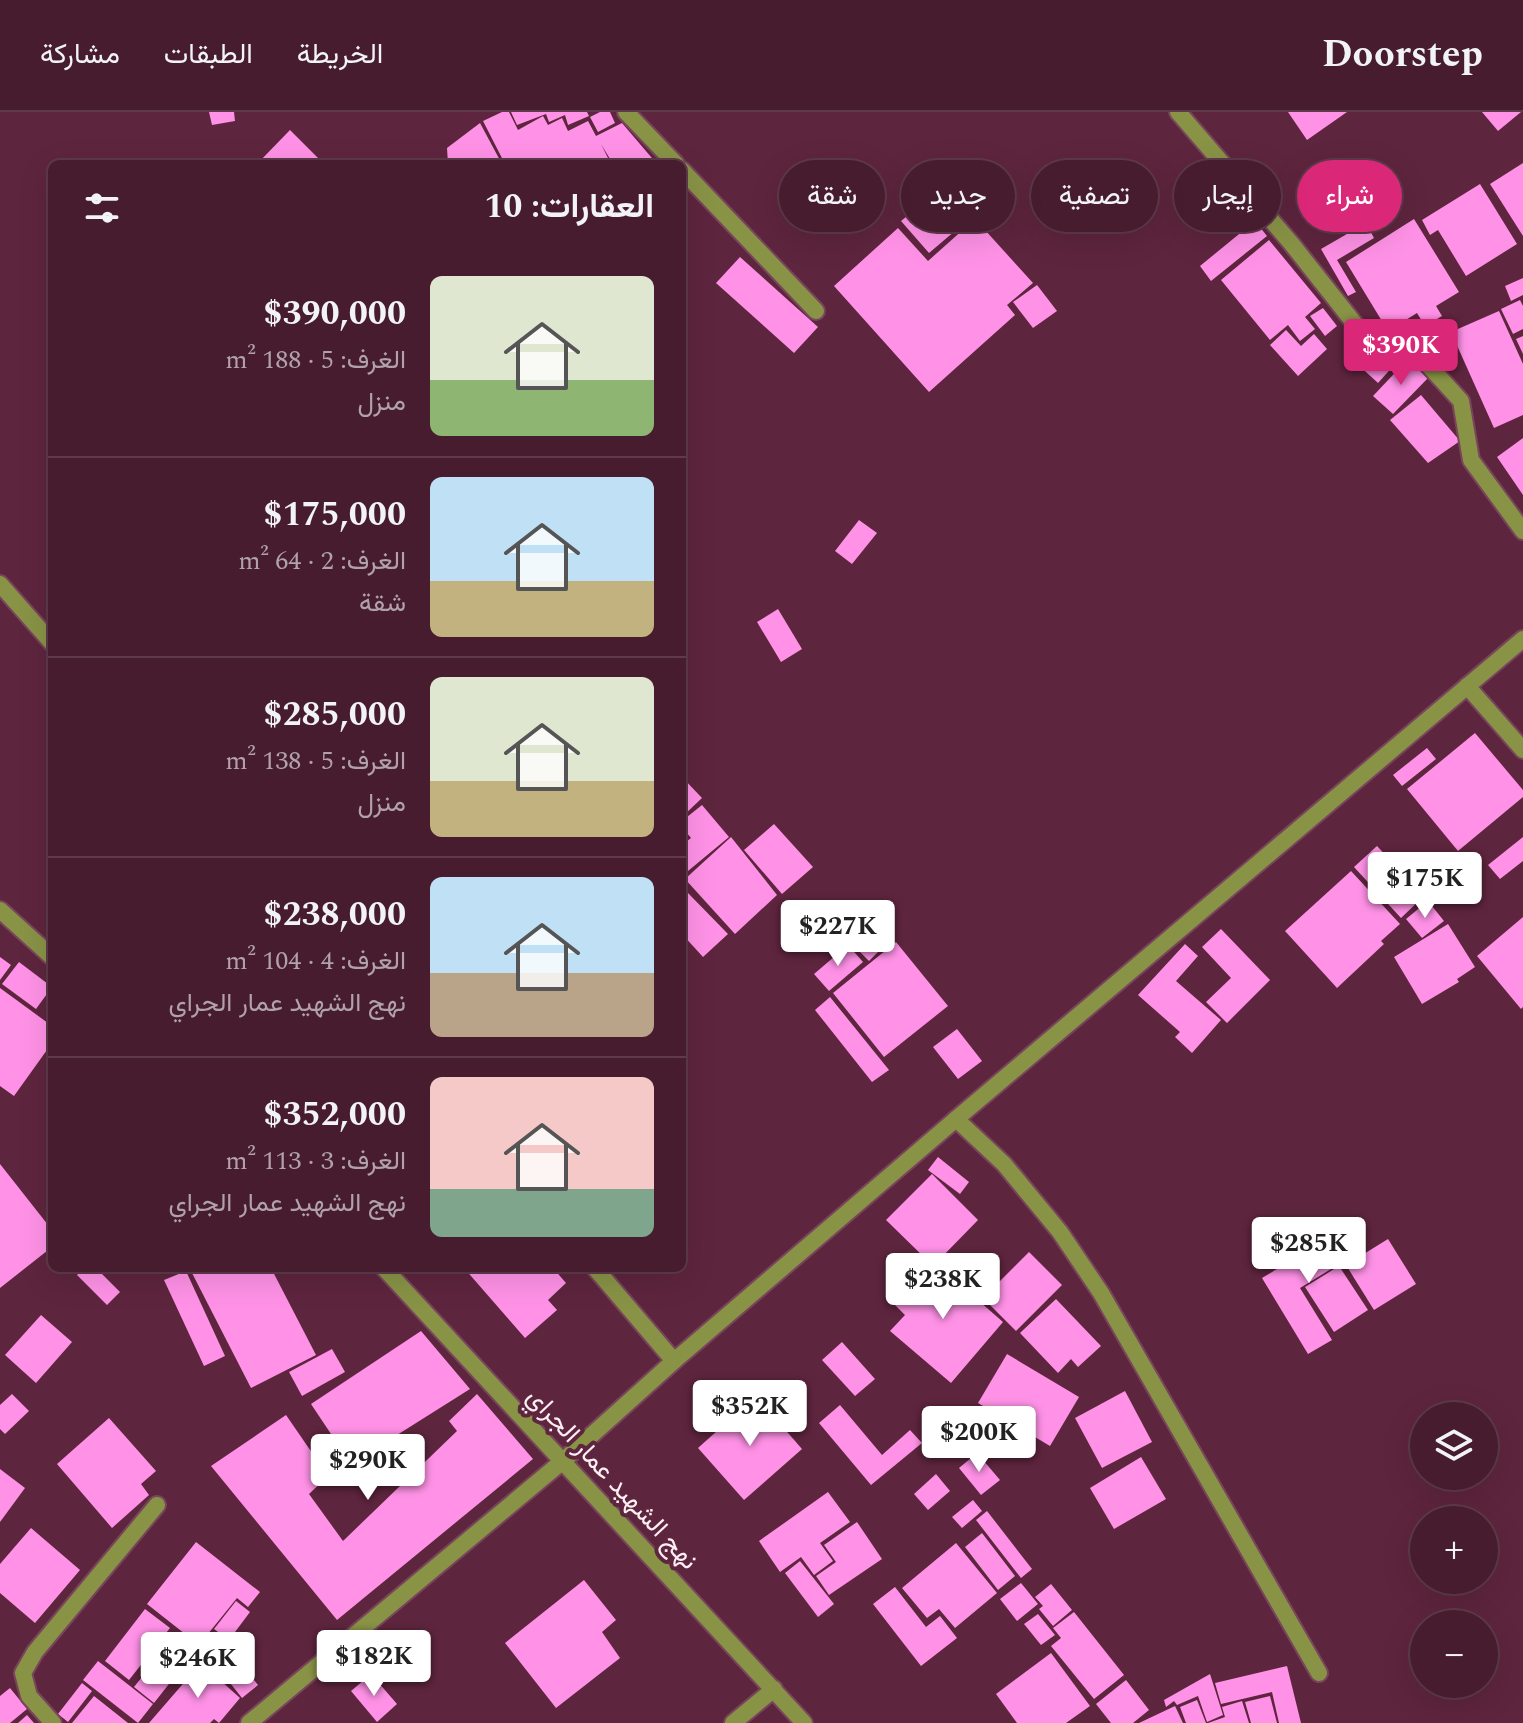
<!DOCTYPE html>
<html lang="ar">
<head>
<meta charset="utf-8">
<style>
  :root { --surface:#461c2e; --page:#50293a; --text:#f1f3f6; --muted:#b0a1aa; --line:#5e3a4a; --accent:#db2777 }
  body { margin:0; font-family:Spectral,Vazirmatn,serif; background:var(--page); color:var(--text); direction:rtl; height:100vh; display:flex; flex-direction:column; font-size:30px; white-space:nowrap }
  * { box-sizing:border-box; margin:0 }
  p { font-size:26px; color:var(--muted) }
  .icon { flex:none; width:44px; height:44px; fill:none; stroke:currentColor; stroke-width:2; stroke-linecap:round; stroke-linejoin:round }
  .map { position:relative; flex:1; overflow:hidden; direction:ltr }
  .side { position:absolute; left:48px; top:48px; width:638px; height:1112px; display:flex; flex-direction:column; background:var(--surface); border-radius:12px; box-shadow:0 8px 32px #0002,0 0 0 2px var(--line); direction:rtl }
  .side>* { flex:none }
  .banner { position:absolute; left:710px; top:48px; width:692px; height:72px; direction:rtl; display:flex; gap:16px }
  .buttons { position:absolute; left:1410px; top:1290px; display:grid; gap:16px }
  .buttons a { display:grid; place-items:center; width:88px; height:88px; border-radius:50%; background:var(--surface); box-shadow:0 8px 32px #0002,0 0 0 2px var(--line); font-size:40px }
  .price { position:absolute; translate:-50% -68px; padding:0 18px; border-radius:8px; background:#fff; color:#222; font-size:26px; line-height:52px; filter:drop-shadow(0 2px 4px #0008) }
  .price::after { content:''; position:absolute; left:50%; top:48px; width:24px; height:18px; margin-left:-12px; background:inherit; clip-path:polygon(0 0,100% 0,50% 100%) }
  .price.selected { background:var(--accent); color:#fff }
  ul { padding:0; list-style:none }
  li { display:flex; align-items:center; gap:24px; height:200px; padding:0 32px }
  li+li { border-top:2px solid var(--line) }
  li span { display:grid; place-items:center; flex:none; width:224px; height:160px; border-radius:12px; color:#555 }
  li>.icon { margin-inline-start:auto }
  span .icon { width:96px; height:96px; fill:#fffc; stroke-width:1 }
  li b { font-size:34px }
  h2 { display:flex; justify-content:space-between; align-items:center; height:96px; padding:0 32px; font-size:34px }
  .pill { padding:0 28px; border-radius:36px; background:var(--surface); box-shadow:0 8px 32px #0002,0 0 0 2px var(--line); font-size:28px; line-height:72px }
  .pill.selected { background:var(--accent); color:#fff }
  header { display:flex; align-items:center; gap:48px; box-sizing:border-box; height:112px; padding:0 40px; background:var(--surface); border-bottom:2px solid var(--line) }
  header strong { font-size:38px }
  nav { display:flex; gap:44px; margin-inline-start:auto; font-size:28px }
  .map>svg:first-child { display:block }
</style>
</head>
<body>
<header>
<strong>Doorstep</strong>
<nav><a>الخريطة</a><a>الطبقات</a><a>مشاركة</a></nav>
</header>
<div class="map">
<svg width="1523" height="1611" viewBox="0 0 1523 1611">
  <rect width="100%" height="100%" fill="#5e253e"/>
  <!-- building -->
  <g fill="#ff92e7">
    <polygon points="209,0 234,0 235,9 212,13"/>
    <polygon points="502,0 509,0 518,18 543,4 548,13 562,6 568,19 588,9 596,24 622,11 657,52 613,52 601,32 611,52 505,52 483,9"/>
    <polygon points="511,0 587,0 589,4 568,13 565,3 549,10 546,2 517,13"/>
    <polygon points="600,0 610,0 615,11 598,20 590,5"/>
    <polygon points="1288,0 1347,0 1307,28"/>
    <polygon points="1482,0 1521,0 1498,19"/>
    <polygon points="480,11 502,52 448,52 447,36"/>
    <polygon points="290,18 324,52 257,52"/>
    <polygon points="1523,51 1523,124 1490,72"/>
    <polygon points="948,70 975,102 929,141 901,109"/>
    <polygon points="1480,72 1517,132 1466,164 1438,118 1430,123 1422,108"/>
    <polygon points="975,107 1033,171 1007,193 1015,203 929,280 834,174 898,116 928,149"/>
    <polygon points="1414,107 1459,180 1436,194 1442,204 1425,214 1417,201 1388,219 1346,150"/>
    <polygon points="1255,109 1267,124 1211,169 1200,154"/>
    <polygon points="1366,111 1374,126 1337,148 1356,180 1348,184 1321,137"/>
    <polygon points="1269,128 1321,191 1305,205 1315,217 1300,229 1288,213 1270,228 1221,168"/>
    <polygon points="740,145 818,215 794,241 716,171"/>
    <polygon points="1523,166 1523,183 1511,189 1505,174"/>
    <polygon points="1037,173 1057,199 1033,216 1013,190"/>
    <polygon points="1520,188 1523,194 1523,217 1513,222 1501,197"/>
    <polygon points="1323,196 1337,214 1325,224 1310,204"/>
    <polygon points="1499,199 1523,252 1523,303 1494,316 1451,220"/>
    <polygon points="1286,218 1301,234 1314,222 1327,237 1298,264 1270,233"/>
    <polygon points="1523,224 1523,242 1516,227"/>
    <polygon points="1372,229 1396,251 1378,271 1354,249"/>
    <polygon points="1408,247 1428,266 1393,302 1373,284"/>
    <polygon points="1421,283 1460,329 1428,351 1390,308"/>
    <polygon points="1523,326 1523,383 1497,345"/>
    <polygon points="859,408 877,421 852,452 835,439"/>
    <polygon points="778,497 802,537 781,550 757,510"/>
    <polygon points="1475,621 1523,678 1523,685 1458,739 1407,677"/>
    <polygon points="1427,636 1436,647 1402,674 1393,663"/>
    <polygon points="682,665 702,686 682,705"/>
    <polygon points="702,693 729,725 682,764 682,733 691,726 682,715 682,709"/>
    <polygon points="774,712 813,755 782,782 744,738"/>
    <polygon points="731,725 777,783 735,822 685,767"/>
    <polygon points="1523,725 1523,749 1500,767 1488,753"/>
    <polygon points="1377,734 1424,784 1401,806 1354,755"/>
    <polygon points="1351,759 1400,812 1381,829 1384,832 1337,876 1285,819"/>
    <polygon points="688,781 728,822 703,845 682,822 682,786"/>
    <polygon points="1428,789 1444,809 1422,826 1406,807"/>
    <polygon points="1523,805 1523,895 1521,897 1477,844"/>
    <polygon points="873,812 890,828 869,849 852,832"/>
    <polygon points="1448,812 1475,855 1457,867 1459,870 1422,892 1394,845"/>
    <polygon points="1221,817 1270,868 1227,911 1206,890 1231,866 1202,835"/>
    <polygon points="896,830 948,894 884,945 833,881"/>
    <polygon points="1185,832 1198,844 1176,869 1221,908 1192,941 1175,925 1180,920 1138,883"/>
    <polygon points="848,833 863,850 829,879 814,862"/>
    <polygon points="0,845 11,853 0,868"/>
    <polygon points="19,850 52,875 36,897 2,872"/>
    <polygon points="0,876 52,914 52,931 14,984 0,974"/>
    <polygon points="830,885 889,958 872,970 815,898"/>
    <polygon points="957,917 982,949 958,967 933,935"/>
    <polygon points="938,1045 969,1070 960,1082 928,1058"/>
    <polygon points="0,1052 52,1118 52,1135 0,1176"/>
    <polygon points="932,1062 978,1108 937,1150 931,1143 927,1148 886,1108"/>
    <polygon points="1348,1114 1362,1138 1300,1176 1332,1228 1308,1242 1262,1166"/>
    <polygon points="1388,1127 1416,1172 1374,1198 1346,1153"/>
    <polygon points="1029,1140 1062,1173 1016,1219 983,1186"/>
    <polygon points="931,1147 1003,1210 951,1271 890,1219 905,1203 893,1191"/>
    <polygon points="1339,1154 1368,1198 1334,1220 1305,1175"/>
    <polygon points="84,1156 96,1156 120,1180 107,1193 77,1163"/>
    <polygon points="202,1156 271,1156 316,1243 251,1276 192,1161"/>
    <polygon points="464,1156 553,1156 566,1171 548,1188 557,1198 525,1226"/>
    <polygon points="186,1159 225,1244 204,1254 164,1168"/>
    <polygon points="1056,1187 1101,1234 1078,1255 1071,1247 1058,1261 1020,1221"/>
    <polygon points="41,1203 72,1230 36,1271 5,1243"/>
    <polygon points="421,1219 470,1277 351,1352 311,1292"/>
    <polygon points="842,1230 875,1267 855,1284 822,1248"/>
    <polygon points="332,1237 345,1260 302,1284 289,1260"/>
    <polygon points="1007,1242 1079,1285 1050,1334 978,1291"/>
    <polygon points="1125,1279 1152,1330 1102,1356 1075,1306"/>
    <polygon points="12,1282 29,1299 5,1322 0,1317 0,1293"/>
    <polygon points="477,1282 533,1347 337,1508 211,1354 286,1303 328,1364 309,1382 343,1429 457,1319 449,1309"/>
    <polygon points="756,1284 802,1337 744,1388 698,1336"/>
    <polygon points="840,1293 882,1343 910,1318 922,1331 871,1373 819,1311"/>
    <polygon points="109,1306 156,1359 141,1372 149,1383 112,1416 57,1352"/>
    <polygon points="977,1341 1000,1368 981,1383 959,1356"/>
    <polygon points="1141,1345 1166,1387 1114,1417 1090,1376"/>
    <polygon points="0,1357 25,1376 0,1410"/>
    <polygon points="936,1362 950,1379 928,1398 914,1382"/>
    <polygon points="828,1380 850,1410 820,1431 833,1449 814,1463 801,1445 780,1460 759,1429"/>
    <polygon points="973,1388 982,1399 962,1416 952,1405"/>
    <polygon points="987,1399 1032,1457 1021,1466 976,1408"/>
    <polygon points="857,1410 882,1447 829,1483 816,1464 836,1450 824,1433"/>
    <polygon points="31,1416 80,1458 35,1511 0,1481 0,1452"/>
    <polygon points="982,1421 1015,1464 998,1478 965,1435"/>
    <polygon points="196,1430 260,1480 248,1495 237,1486 199,1533 147,1492"/>
    <polygon points="956,1431 997,1481 955,1516 939,1497 927,1506 902,1476"/>
    <polygon points="800,1449 834,1492 818,1505 785,1461"/>
    <polygon points="584,1468 616,1508 602,1520 620,1546 556,1596 505,1531"/>
    <polygon points="1021,1471 1038,1492 1017,1509 1000,1487"/>
    <polygon points="1051,1472 1072,1498 1053,1514 1039,1497 1043,1494 1035,1485"/>
    <polygon points="895,1475 926,1515 940,1504 957,1526 921,1554 873,1492"/>
    <polygon points="236,1489 250,1500 229,1528 214,1517"/>
    <polygon points="145,1497 170,1516 129,1568 105,1549"/>
    <polygon points="1074,1500 1124,1563 1094,1587 1051,1534 1061,1526 1053,1516"/>
    <polygon points="1038,1502 1055,1523 1041,1533 1024,1512"/>
    <polygon points="178,1520 198,1535 154,1591 134,1575"/>
    <polygon points="1051,1541 1090,1594 1066,1611 1017,1611 996,1582"/>
    <polygon points="235,1544 258,1573 242,1586 219,1557"/>
    <polygon points="98,1549 153,1592 138,1611 83,1568"/>
    <polygon points="201,1551 240,1586 219,1611 214,1607 210,1611 149,1611"/>
    <polygon points="1287,1554 1301,1611 1279,1611 1272,1580 1221,1592 1215,1571"/>
    <polygon points="371,1562 397,1592 377,1610 351,1579"/>
    <polygon points="1210,1562 1223,1603 1207,1610 1198,1584 1177,1593 1174,1589 1166,1595 1164,1588"/>
    <polygon points="1126,1568 1149,1598 1133,1611 1111,1611 1096,1592"/>
    <polygon points="82,1571 92,1579 68,1610 58,1602"/>
    <polygon points="10,1576 27,1597 10,1611 0,1611 0,1584"/>
    <polygon points="94,1584 128,1611 72,1611"/>
    <polygon points="1270,1584 1277,1611 1251,1611 1245,1590"/>
    <polygon points="1197,1588 1206,1611 1186,1611 1180,1595"/>
    <polygon points="1242,1589 1249,1611 1208,1611 1225,1605 1222,1595"/>
    <polygon points="1175,1594 1183,1611 1139,1611"/>
    <polygon points="27,1603 34,1611 18,1611"/>
  </g>
  <g fill="none" stroke-linecap="round" stroke-linejoin="round">
    <defs>
      <g id="minor">
        <polyline points="626,0 676,52"/>
        <polyline points="1178,0 1291,131 1362,221 1408,231 1461,289 1471,348 1523,419"/>
        <polyline points="682,58 816,199"/>
        <polyline points="0,472 52,531"/>
        <polyline points="1467,574 1523,638"/>
        <polyline points="0,798 52,845"/>
        <polyline points="956,1007 1004,1052 1060,1120 1101,1181 1319,1561"/>
        <polyline points="384,1156 804,1611"/>
        <polyline points="595,1156 674,1249"/>
        <polyline points="53,1611 29,1584 23,1561 35,1540 157,1393"/>
        <polyline points="249,1611 564,1348 674,1249 956,1007 1523,527"/>
        <polyline points="733,1611 774,1577"/>
      </g>
    </defs>
    <!-- minor casing -->
    <use href="#minor" stroke="#78455b" stroke-width="20"/>
    <!-- minor -->
    <use href="#minor" stroke="#899346" stroke-width="16"/>
  </g>
  <g text-anchor="middle" stroke-width="8" stroke-linejoin="round" paint-order="stroke">
    <!-- street labels -->
    <g font-size="26" fill="#feeff4" stroke="#5e253e">
      <text transform="translate(613 1366) rotate(47)" y="9">نهج الشهيد عمار الجراي</text>
    </g>
  </g>
</svg>
<div class="buttons">
<a><svg class="icon" aria-label="layers" viewBox="0 0 24 24"><path d="M12 4l9 5-9 5-9-5zM3 14l9 5 9-5"/></svg></a>
<a>+</a>
<a>−</a>
</div>
<b class="price selected" style="left:1401px;top:275px">$390K</b>
<b class="price" style="left:1425px;top:808px">$175K</b>
<b class="price" style="left:838px;top:856px">$227K</b>
<b class="price" style="left:1309px;top:1173px">$285K</b>
<b class="price" style="left:943px;top:1209px">$238K</b>
<b class="price" style="left:750px;top:1336px">$352K</b>
<b class="price" style="left:979px;top:1362px">$200K</b>
<b class="price" style="left:368px;top:1390px">$290K</b>
<b class="price" style="left:374px;top:1586px">$182K</b>
<b class="price" style="left:198px;top:1588px">$246K</b>
<div class="banner">
<a class="pill selected">شراء</a>
<a class="pill">إيجار</a>
<a class="pill">تصفية</a>
<a class="pill">جديد</a>
<a class="pill">شقة</a>
</div>
<section class="side">
<h2>العقارات: 10<svg class="icon" aria-label="filters" viewBox="0 0 24 24"><path d="M4 7h16M4 17h16"/><circle cx="9" cy="7" r="2"/><circle cx="15" cy="17" r="2"/></svg></h2>
<ul>
<li><span style="background:linear-gradient(#dfe7d0 65%,#8fb573 0)"><svg class="icon" aria-label="home" viewBox="0 0 24 24"><path d="M3 11l9-7 9 7M6 9v11h12V9"/></svg></span><div><b>$390,000</b><p>الغرف: 5 · 188 m²</p><p>منزل</p></div></li>
<li><span style="background:linear-gradient(#bfe0f5 65%,#c2b280 0)"><svg class="icon" aria-label="home" viewBox="0 0 24 24"><path d="M3 11l9-7 9 7M6 9v11h12V9"/></svg></span><div><b>$175,000</b><p>الغرف: 2 · 64 m²</p><p>شقة</p></div></li>
<li><span style="background:linear-gradient(#dfe7d0 65%,#c2b280 0)"><svg class="icon" aria-label="home" viewBox="0 0 24 24"><path d="M3 11l9-7 9 7M6 9v11h12V9"/></svg></span><div><b>$285,000</b><p>الغرف: 5 · 138 m²</p><p>منزل</p></div></li>
<li><span style="background:linear-gradient(#bfe0f5 60%,#b9a48a 0)"><svg class="icon" aria-label="home" viewBox="0 0 24 24"><path d="M3 11l9-7 9 7M6 9v11h12V9"/></svg></span><div><b>$238,000</b><p>الغرف: 4 · 104 m²</p><p>نهج الشهيد عمار الجراي</p></div></li>
<li><span style="background:linear-gradient(#f6c9c9 70%,#7fa58c 0)"><svg class="icon" aria-label="home" viewBox="0 0 24 24"><path d="M3 11l9-7 9 7M6 9v11h12V9"/></svg></span><div><b>$352,000</b><p>الغرف: 3 · 113 m²</p><p>نهج الشهيد عمار الجراي</p></div></li>
</ul>
</section>
</div>
</body>
</html>
